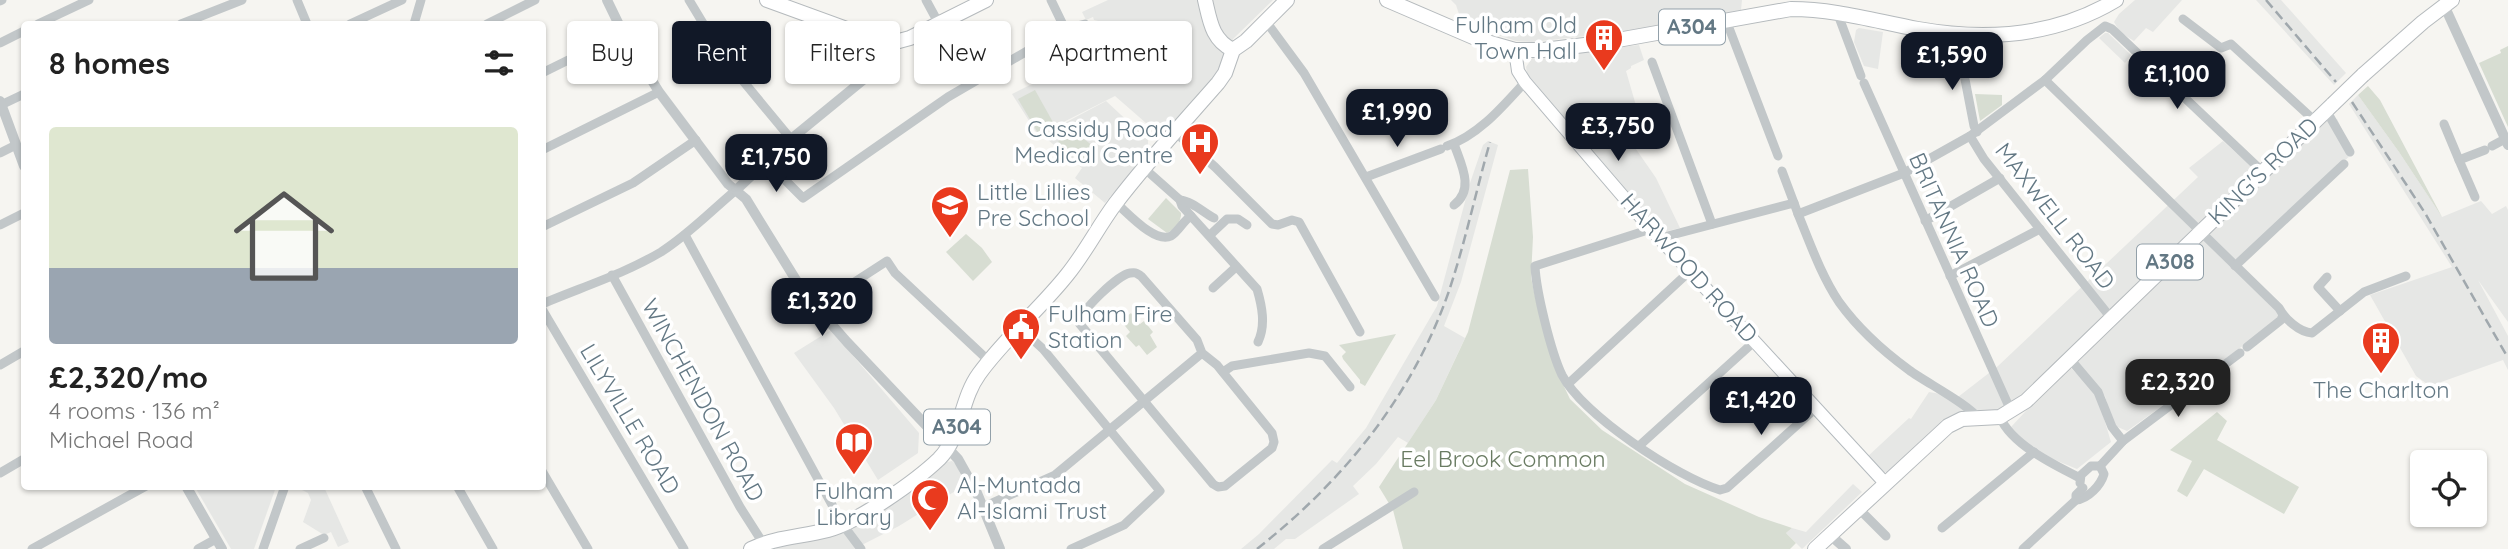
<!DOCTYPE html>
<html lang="en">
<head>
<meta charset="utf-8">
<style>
  :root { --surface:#fff; --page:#f2f2f2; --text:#222; --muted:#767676; --line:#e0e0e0; --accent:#111827 }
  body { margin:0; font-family:Quicksand,sans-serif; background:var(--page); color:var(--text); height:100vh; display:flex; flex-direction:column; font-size:26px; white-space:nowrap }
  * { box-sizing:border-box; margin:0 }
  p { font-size:23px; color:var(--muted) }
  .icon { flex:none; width:38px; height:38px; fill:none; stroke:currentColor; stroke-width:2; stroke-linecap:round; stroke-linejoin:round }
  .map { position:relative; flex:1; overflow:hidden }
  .details { position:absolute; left:21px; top:21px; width:525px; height:469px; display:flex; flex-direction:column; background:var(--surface); border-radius:7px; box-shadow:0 2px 5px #0004 }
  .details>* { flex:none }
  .banner { position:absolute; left:567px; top:21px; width:665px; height:63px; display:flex; gap:14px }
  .buttons { position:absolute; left:2410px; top:450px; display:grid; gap:14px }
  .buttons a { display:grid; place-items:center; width:77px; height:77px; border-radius:7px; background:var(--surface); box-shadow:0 2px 5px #0004; font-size:35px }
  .price { position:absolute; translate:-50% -60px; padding:0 16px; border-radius:14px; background:var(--accent); color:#fff; font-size:23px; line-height:46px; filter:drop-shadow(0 2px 4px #0008) }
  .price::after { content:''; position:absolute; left:50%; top:42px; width:21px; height:16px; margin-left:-10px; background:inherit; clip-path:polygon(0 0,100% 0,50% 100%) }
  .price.active { background:#222; color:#fff }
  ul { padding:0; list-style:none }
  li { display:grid; align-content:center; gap:14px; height:371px; padding:0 28px }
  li+li { border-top:2px solid var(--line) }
  li span { display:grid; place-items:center; height:217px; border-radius:7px; color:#555 }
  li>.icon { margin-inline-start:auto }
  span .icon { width:126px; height:126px; fill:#fffc; stroke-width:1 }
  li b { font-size:30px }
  h2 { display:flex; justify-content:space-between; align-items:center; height:84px; padding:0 28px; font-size:30px }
  .chip { padding:0 24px; border-radius:7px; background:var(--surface); box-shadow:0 2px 5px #0004; font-size:24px; line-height:63px }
  .chip.active { background:var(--accent); color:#fff }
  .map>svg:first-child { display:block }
</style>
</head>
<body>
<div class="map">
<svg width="2508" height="549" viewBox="0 0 2508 549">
  <rect width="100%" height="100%" fill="#f6f5f1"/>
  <!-- built -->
  <g fill="#e6e7e5">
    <polygon points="1108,0 1273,0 1233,39 1222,71 1170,129 1162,132 1154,130 1115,96 1038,135 1012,94 1106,47 1103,22 1094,20 1093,17 1086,20 1082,12"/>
    <polygon points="1451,0 1742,0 1741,10 1630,31 1532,42 1516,41 1462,23 1456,5"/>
    <polygon points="2135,0 2182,0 2153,32 2146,28 2134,41 2120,32 2114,22 2119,14"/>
    <polygon points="2256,0 2281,0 2346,73 2334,85"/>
    <polygon points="1859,28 1883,32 1878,69 1864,66 1854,42 1856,30"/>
    <polygon points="2105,33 2108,33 2131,55 2125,63 2099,38"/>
    <polygon points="1639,45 1644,60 1631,66 1631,68 1626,71 1639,116 1620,126 1656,178 1680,228 1664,232 1657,230 1528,79 1526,67 1533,57"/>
    <polygon points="2358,95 2399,152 2442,217 2481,201 2492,214 2506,206 2508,210 2508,322 2478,280 2508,336 2508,370 2503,360 2430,386 2416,376 2370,295 2452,267 2349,104"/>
    <polygon points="1106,101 1148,140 1148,152 1105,203 1075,178 1082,168 1042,135"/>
    <polygon points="2327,117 2337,119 2353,153 2238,259 2232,259 2208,236 2208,230"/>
    <polygon points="1488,141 1498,145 1461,282 1444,326 1465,338 1436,400 1408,443 1398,437 1376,464 1353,486 1359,494 1295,539 1286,539 1274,549 1241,549 1259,534 1332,460 1337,463 1366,428 1437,306 1470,183 1483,145"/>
    <polygon points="2223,141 2253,168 2253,175 2153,274 2028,388 1999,414 1983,412 1970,408 1951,417 1893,473 1878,471 1866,458 1909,418 1911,419 1929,392 1958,397 1998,366 2198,177 2189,168"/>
    <polygon points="2199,239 2205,239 2278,311 2278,318 2203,377 2127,431 2113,425 2105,396 2077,364 2079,355"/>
    <polygon points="831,330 919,433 918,453 878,480 834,408 794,353"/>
    <polygon points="2065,369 2072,369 2097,395 2111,442 2077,469 2038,453 2016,436 2011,427"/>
    <polygon points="952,461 956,464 965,485 899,526 854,549 766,549 841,533 853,528 933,475 947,462"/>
    <polygon points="1853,484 1862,492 1802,549 1786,533 1792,528 1806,532"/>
    <polygon points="294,486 324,487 349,542 338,547 331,532 324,535 303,522 311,500 308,493"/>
    <polygon points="195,487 276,487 254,549 231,549"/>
  </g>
  <!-- green -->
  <g fill="#d7ddd2">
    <polygon points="2508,46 2508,127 2479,63 2501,53 2500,50"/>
    <polygon points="2368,86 2380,100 2442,217 2399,152 2358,95"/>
    <polygon points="1035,90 1054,124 1038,133 1018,99"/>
    <polygon points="1975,94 2002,95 2002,105 1980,121"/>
    <polygon points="1070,128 1098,150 1085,164 1058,142"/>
    <polygon points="1528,169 1533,237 1531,277 1534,292 1544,333 1558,374 1570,399 1602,430 1685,484 1759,517 1792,528 1786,533 1796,543 1790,549 1403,549 1393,510 1379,487 1436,400 1468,332 1510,170"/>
    <path d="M1166 198 1181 213C1182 221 1174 230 1167 233L1148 219Z"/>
    <polygon points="966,234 982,248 992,262 973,281 946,252"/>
    <polygon points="1131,313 1140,324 1144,321 1153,332 1150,335 1157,347 1147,355 1139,345 1136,347 1126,336 1130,332 1121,321"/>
    <polygon points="1396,334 1365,386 1360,383 1360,380 1343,359 1342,356 1346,352 1339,345"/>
    <polygon points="2217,412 2227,421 2217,440 2299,487 2284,514 2204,469 2187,497 2177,491 2192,461 2170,450"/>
  </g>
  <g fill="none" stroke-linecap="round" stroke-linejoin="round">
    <defs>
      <polyline id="secondary" points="1515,50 1518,71 1525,82 1651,229 1885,483"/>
      <g id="primary">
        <polyline points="767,0 888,44 910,38 986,0"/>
        <path d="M1205 0C1210 21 1212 40 1233 50"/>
        <path d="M1387 0 1480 40 1515 50H1543L1601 43 1791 9C1835 9 1875 21 1918 29 1986 41 2056 36 2116 0"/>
        <polyline points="2363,75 2423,22 2452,0"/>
        <path d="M751 549C776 537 801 537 828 530 858 522 916 481 939 459 962 436 960 400 979 374 1005 338 1040 309 1067 275 1085 253 1098 227 1115 204 1147 162 1183 123 1218 83L1225 73 1233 50 1246 41 1287 0"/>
        <polyline points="1815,549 1948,426 1962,419 2000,417 2026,401 2333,104"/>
      </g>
    </defs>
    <!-- secondary casing -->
    <use href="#secondary" stroke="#b4babe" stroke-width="14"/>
    <!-- primary casing -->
    <use href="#primary" stroke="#b5babd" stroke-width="16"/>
    <!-- minor -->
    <g stroke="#c2c7c9" stroke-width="9">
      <polyline points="297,0 307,24"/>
      <polyline points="689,0 724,58 791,139"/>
      <polyline points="926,0 939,24"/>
      <polyline points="0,1 2,0"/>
      <polyline points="1837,12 1861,76"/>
      <polyline points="2183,19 2221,48 2231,44 2315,121"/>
      <polyline points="1265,20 1304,73 1435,297"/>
      <polyline points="1726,20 1778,156"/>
      <polyline points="38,24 89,0"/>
      <polyline points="181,24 242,0"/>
      <polyline points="350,24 402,0"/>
      <polyline points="414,24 421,0"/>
      <polyline points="487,24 535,0"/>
      <polyline points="1065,29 1085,24"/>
      <polyline points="0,43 24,31"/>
      <polyline points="1958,43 1974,126 1977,132"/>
      <polyline points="1652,62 1712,224"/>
      <polyline points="542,73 623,33"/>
      <path d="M2045 80 2279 308C2285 319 2299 332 2312 333L2364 292 2406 276"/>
      <polyline points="1864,83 2011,411"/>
      <polyline points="1,105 24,94"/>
      <polyline points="2326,110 2350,152"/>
      <polyline points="2444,124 2459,160"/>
      <polyline points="1175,132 1215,167 1272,224 1278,225 1292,220 1299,222 1360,332"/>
      <polyline points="1970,136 1984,159 2111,318"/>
      <path d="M1454 144C1461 164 1475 189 1454 205"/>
      <path d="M1447 146C1479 135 1503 106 1525 82"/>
      <polyline points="2492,146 2505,139"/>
      <polyline points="542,150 659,92"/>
      <polyline points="0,153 16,145"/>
      <polyline points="766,161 803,198 948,97 1065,29 1051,0"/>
      <polyline points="1145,169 1180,200 1182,206 1191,216"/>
      <polyline points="1782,171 1794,203"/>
      <polyline points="1366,177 1441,149"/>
      <polyline points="2475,197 2459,160 2485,150"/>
      <path d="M1180 200C1192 201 1204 213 1214 218"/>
      <path d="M1116 203C1128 213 1155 244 1171 236 1179 231 1183 221 1191 216L1257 289C1262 306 1266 325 1258 342"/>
      <path d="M1798 214C1810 243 1821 275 1839 302 1857 327 1883 351 1909 370 1925 382 1970 405 1979 419"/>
      <polyline points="1925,221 2000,178"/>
      <polyline points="0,225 24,213"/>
      <polyline points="542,227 633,183 696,140"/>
      <path d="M1651 229 1535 266C1536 291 1551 352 1562 375 1583 415 1677 477 1720 490L1727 488 1816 408"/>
      <polyline points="685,235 843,525 861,549"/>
      <polyline points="1210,235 1227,219 1238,219 1247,225"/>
      <polyline points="1660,238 1794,203 1798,214 1904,173 1970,136 2045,80 2087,40 2105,26 2112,29 2263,172"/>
      <polyline points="2235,266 2344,164"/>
      <polyline points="612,275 740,507 763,543"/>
      <polyline points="1950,276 2040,229"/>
      <polyline points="2327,277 2318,287 2340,311"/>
      <polyline points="1213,288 1236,267"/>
      <path d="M542 304C582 287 624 274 661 252 688 235 711 211 736 190"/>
      <polyline points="816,307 887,261 895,273 989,361"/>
      <polyline points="542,309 684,549"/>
      <polyline points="1019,327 1043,349 1160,491 1124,525 1071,549"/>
      <polyline points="2247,347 2281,320 2283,315"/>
      <polyline points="2070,359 2098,392 2112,427 2123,441"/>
      <polyline points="0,365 24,351"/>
      <polyline points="1223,372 1232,366 1309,353 1325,356 1350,387"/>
      <polyline points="1568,384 1690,271"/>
      <path d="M2000 417C2011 444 2054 465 2080 478"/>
      <polyline points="1639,446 1755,341"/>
      <polyline points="2100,466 2123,441 2240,353"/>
      <polyline points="542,471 588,549"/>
      <polyline points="0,473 24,459"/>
      <polyline points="2080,483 2081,475 2091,466 2100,466"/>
      <polyline points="365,486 396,549"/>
      <polyline points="457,486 493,549"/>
      <path d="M2076 500C2088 499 2101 485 2104 474L2100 466"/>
      <path d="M983 507 1055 475 1202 353 1197 340 1141 276C1136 273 1136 272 1130 273 1118 275 1081 310 1079 323L1213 484 1218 487 1225 486 1272 448 1274 442 1272 433 1217 365 1202 353"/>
      <polyline points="1858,508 1886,536"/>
      <polyline points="1942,528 2034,452"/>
      <polyline points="32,549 146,486"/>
      <polyline points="198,549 216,539"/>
      <polyline points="263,549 285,486"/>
      <polyline points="300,549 324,538"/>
      <polyline points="1323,549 1414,492"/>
      <polyline points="2023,549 2076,500 2076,495 2083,488"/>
    </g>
    <!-- tertiary -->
    <g stroke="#c2c7c9" stroke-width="10">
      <polyline points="607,0 623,33 659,92 728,184 746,199 804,293 847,342 958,459 977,493 1000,549"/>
      <polyline points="2444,5 2508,145"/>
      <polyline points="0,101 24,166"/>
      <polyline points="736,190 791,139 890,58 893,53 894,44"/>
      <polyline points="186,486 222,549"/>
      <polyline points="1830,535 1846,549"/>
    </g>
    <!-- secondary -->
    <use href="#secondary" stroke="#fff" stroke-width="12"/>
    <!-- primary -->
    <use href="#primary" stroke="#fff" stroke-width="14"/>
    <!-- rail -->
    <g stroke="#a0a8ad" stroke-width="2.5" stroke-dasharray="10 5" stroke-linecap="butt">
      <polyline points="2266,0 2336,82"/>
      <polyline points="2352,102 2425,213 2508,358"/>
      <path d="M1257 549C1343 481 1412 397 1449 291 1465 243 1476 191 1490 142"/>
    </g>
    <defs>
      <polyline id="primary-bridge" points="2333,104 2363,75"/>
    </defs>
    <!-- primary-bridge casing -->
    <use href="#primary-bridge" stroke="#b5babd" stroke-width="16" stroke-linecap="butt"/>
    <!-- primary-bridge -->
    <use href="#primary-bridge" stroke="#fff" stroke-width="14"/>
  </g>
  <!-- icons -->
  <defs>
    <symbol id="building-pin" viewBox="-11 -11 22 30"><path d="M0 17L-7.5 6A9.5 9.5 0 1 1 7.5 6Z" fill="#e93a1e" stroke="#fff"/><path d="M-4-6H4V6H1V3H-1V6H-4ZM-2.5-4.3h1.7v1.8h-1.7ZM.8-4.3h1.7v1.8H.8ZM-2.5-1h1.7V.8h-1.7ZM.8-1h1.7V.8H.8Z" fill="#fff"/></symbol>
    <symbol id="hospital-pin" viewBox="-11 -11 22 30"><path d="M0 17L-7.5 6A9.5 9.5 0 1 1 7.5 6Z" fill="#e93a1e" stroke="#fff"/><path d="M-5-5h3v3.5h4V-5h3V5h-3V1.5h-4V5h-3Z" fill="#fff"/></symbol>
    <symbol id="school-pin" viewBox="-11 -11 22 30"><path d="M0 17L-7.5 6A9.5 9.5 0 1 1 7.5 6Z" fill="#e93a1e" stroke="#fff"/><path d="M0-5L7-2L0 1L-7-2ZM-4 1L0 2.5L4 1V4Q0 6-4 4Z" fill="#fff"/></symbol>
    <symbol id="civic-pin" viewBox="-11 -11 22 30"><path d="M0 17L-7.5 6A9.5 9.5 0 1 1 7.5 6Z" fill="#e93a1e" stroke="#fff"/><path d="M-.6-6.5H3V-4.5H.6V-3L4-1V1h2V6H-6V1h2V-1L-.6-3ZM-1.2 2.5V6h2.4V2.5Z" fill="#fff"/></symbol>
    <symbol id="library-pin" viewBox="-11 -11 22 30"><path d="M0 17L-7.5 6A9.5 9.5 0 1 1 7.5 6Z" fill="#e93a1e" stroke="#fff"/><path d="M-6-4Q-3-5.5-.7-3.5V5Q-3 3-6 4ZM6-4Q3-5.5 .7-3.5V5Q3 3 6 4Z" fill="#fff"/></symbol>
    <symbol id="mosque-pin" viewBox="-11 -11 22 30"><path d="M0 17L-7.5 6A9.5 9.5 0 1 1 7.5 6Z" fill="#e93a1e" stroke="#fff"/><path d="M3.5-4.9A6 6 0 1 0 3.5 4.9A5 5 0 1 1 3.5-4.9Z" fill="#fff"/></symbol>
  </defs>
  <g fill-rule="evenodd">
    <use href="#building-pin" x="1582" y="16" width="44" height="60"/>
    <use href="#hospital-pin" x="1178" y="120" width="44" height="60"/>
    <use href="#school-pin" x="928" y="183" width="44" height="60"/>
    <use href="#civic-pin" x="999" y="305" width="44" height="60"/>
    <use href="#building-pin" x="2359" y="319" width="44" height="60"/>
    <use href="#library-pin" x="832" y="420" width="44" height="60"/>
    <use href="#mosque-pin" x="908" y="476" width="44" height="60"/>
  </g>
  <g text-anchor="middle" stroke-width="7" stroke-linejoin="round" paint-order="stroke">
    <!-- shield labels -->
    <g fill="#fff" stroke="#92a0a9" stroke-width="2">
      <rect x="1659" y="9.5" width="66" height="35" rx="5"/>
      <rect x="2137" y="244.5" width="66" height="35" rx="5"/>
      <rect x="924" y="409.5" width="66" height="35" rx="5"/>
    </g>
    <g font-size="21" font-weight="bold" fill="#637884">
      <text x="1692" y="34">A304</text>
      <text x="2170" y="269">A308</text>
      <text x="957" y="434">A304</text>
    </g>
    <!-- poi labels -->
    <g font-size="23" fill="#637884" stroke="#fff" text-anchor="start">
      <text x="1577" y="33" text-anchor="end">Fulham Old<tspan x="1577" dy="26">Town Hall</tspan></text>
      <text x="1173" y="137" text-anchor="end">Cassidy Road<tspan x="1173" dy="26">Medical Centre</tspan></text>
      <text x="977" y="200">Little Lillies<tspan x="977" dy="26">Pre School</tspan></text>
      <text x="1048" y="322">Fulham Fire<tspan x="1048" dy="26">Station</tspan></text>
      <text x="2381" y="398" text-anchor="middle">The Charlton</text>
      <text x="957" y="493">Al-Muntada<tspan x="957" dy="26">Al-Islami Trust</tspan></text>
      <text x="854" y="499" text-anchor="middle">Fulham<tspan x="854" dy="26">Library</tspan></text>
    </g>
    <!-- street labels -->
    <g font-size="23" fill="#637884" stroke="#fff">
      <text transform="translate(2263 171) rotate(-44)" y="8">KING'S ROAD</text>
      <text transform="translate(2055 216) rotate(52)" y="8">MAXWELL ROAD</text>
      <text transform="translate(1954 240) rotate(66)" y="8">BRITANNIA ROAD</text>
      <text transform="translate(1689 268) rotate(48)" y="8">HARWOOD ROAD</text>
      <text transform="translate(703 400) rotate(61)" y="8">WINCHENDON ROAD</text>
      <text transform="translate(630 419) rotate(59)" y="8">LILYVILLE ROAD</text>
    </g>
    <!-- park labels -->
    <g font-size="23" fill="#697b62" stroke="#fff">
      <text x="1503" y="467">Eel Brook Common</text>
    </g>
  </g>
</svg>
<div class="buttons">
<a><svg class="icon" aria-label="locate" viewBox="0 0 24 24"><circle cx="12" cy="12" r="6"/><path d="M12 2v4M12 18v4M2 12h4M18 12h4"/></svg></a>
</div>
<b class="price" style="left:1952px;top:92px">£1,590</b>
<b class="price" style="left:2177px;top:111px">£1,100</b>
<b class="price" style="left:1397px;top:149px">£1,990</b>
<b class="price" style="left:1618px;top:163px">£3,750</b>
<b class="price" style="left:776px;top:194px">£1,750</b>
<b class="price" style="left:822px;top:338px">£1,320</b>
<b class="price active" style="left:2178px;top:419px">£2,320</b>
<b class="price" style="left:1761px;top:437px">£1,420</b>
<div class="banner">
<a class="chip">Buy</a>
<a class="chip active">Rent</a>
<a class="chip">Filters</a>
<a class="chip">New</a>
<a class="chip">Apartment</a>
</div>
<section class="details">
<h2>8 homes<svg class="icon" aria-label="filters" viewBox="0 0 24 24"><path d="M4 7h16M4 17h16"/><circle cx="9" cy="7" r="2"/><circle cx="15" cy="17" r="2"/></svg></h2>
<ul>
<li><span style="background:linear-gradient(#dfe7d0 65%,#9aa5b1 0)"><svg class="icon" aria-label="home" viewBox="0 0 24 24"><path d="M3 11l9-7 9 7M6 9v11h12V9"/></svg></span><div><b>£2,320/mo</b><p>4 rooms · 136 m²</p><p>Michael Road</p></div></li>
</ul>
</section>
</div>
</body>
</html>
